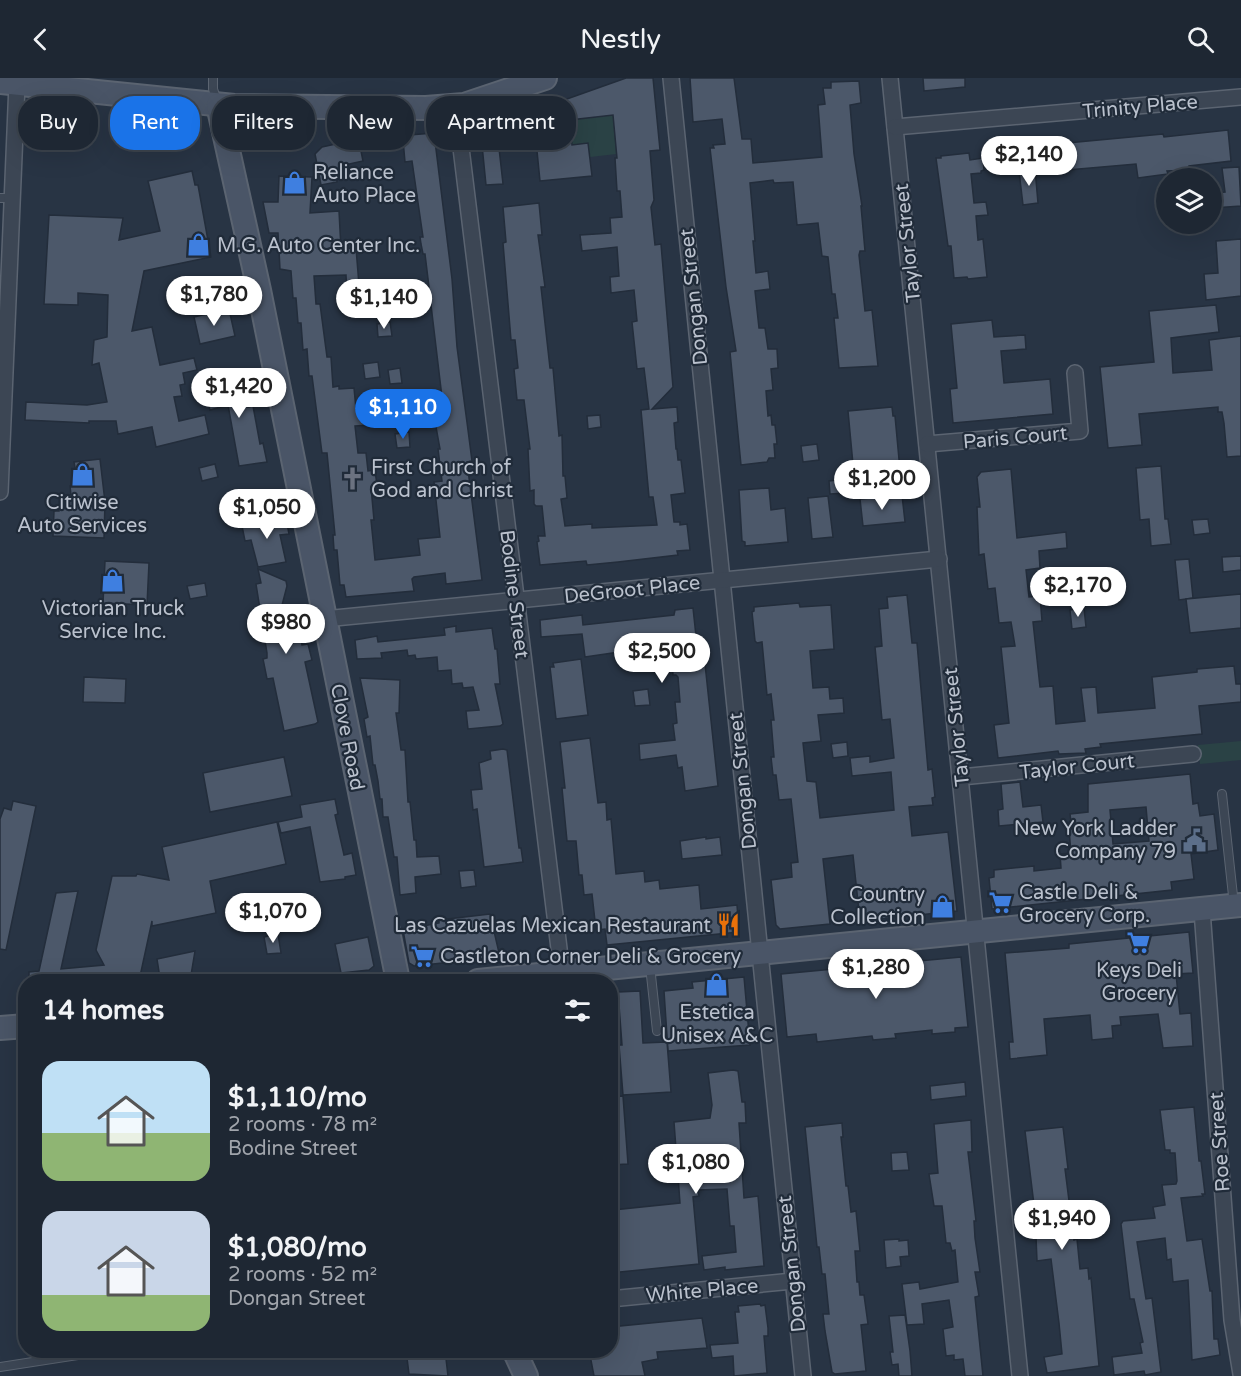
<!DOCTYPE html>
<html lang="en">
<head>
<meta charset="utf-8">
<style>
  :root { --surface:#1e2733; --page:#2b333f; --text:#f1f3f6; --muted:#a1a5ac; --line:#3c444e; --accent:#1a73e8 }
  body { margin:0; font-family:"Varela Round",sans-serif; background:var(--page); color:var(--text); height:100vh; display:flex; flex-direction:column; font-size:22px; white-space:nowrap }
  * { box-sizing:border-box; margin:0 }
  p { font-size:20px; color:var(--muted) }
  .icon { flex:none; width:33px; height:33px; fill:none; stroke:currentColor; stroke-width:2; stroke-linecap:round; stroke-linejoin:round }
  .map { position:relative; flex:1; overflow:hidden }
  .drawer { position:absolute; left:18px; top:896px; width:600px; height:384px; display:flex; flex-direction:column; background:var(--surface); border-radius:24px; box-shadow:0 6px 24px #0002,0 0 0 2px var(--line) }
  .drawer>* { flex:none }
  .banner { position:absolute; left:18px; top:18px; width:600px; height:54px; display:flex; gap:12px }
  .buttons { position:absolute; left:1156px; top:90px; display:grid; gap:12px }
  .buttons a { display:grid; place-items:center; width:66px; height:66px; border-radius:50%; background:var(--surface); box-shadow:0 6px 24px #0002,0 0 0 2px var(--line); font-size:30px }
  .price { position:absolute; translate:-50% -51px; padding:0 14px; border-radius:21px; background:#fff; color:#222; font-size:20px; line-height:39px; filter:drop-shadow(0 2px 3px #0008) }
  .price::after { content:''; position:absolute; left:50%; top:36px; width:18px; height:14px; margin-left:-9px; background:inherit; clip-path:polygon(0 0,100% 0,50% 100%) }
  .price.on { background:var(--accent); color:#fff }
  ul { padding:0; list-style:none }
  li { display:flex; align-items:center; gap:18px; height:150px; padding:0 24px }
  li span { display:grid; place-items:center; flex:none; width:168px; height:120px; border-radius:18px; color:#555 }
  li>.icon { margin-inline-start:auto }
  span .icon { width:72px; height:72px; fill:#fffc; stroke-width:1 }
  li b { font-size:26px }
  h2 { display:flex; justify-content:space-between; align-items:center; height:72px; padding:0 24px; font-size:26px }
  .tag { padding:0 21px; border-radius:24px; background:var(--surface); box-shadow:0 6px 24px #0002,0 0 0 2px var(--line); font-size:21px; line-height:54px }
  .tag.on { background:var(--accent); color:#fff }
  header { display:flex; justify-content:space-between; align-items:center; height:78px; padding:0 24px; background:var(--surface); font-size:27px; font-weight:600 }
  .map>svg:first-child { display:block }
</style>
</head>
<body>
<header><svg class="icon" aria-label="back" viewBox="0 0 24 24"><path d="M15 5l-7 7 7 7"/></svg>Nestly<svg class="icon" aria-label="search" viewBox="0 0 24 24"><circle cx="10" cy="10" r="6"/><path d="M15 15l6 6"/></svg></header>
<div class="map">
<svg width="1241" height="1298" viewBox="0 0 1241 1298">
  <rect width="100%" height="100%" fill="#283444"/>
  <!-- green -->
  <g fill="#2a4245">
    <polygon points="613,37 616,76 590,79 588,65 572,67 570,42"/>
    <polygon points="1241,663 1241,682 1200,686 1198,667"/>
  </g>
  <!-- building -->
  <g fill="#4c586a" stroke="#232d3b" stroke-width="1.5" fill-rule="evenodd">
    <polygon points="626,0 653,0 660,72 650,73 654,122 651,129 655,167 661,166 673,309 652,331 677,329 678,344 674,345 676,371 677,371 678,382 681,382 685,415 671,417 674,444 680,444 680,447 687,446 690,472 677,473 678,477 618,484 587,487 586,483 540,487 537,464 539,463 538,458 545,458 542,428 536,428 534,426 534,412 530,413 528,371 530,371 524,322 517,322 514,291 518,290 515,262 511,262 503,165 506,164 503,129 539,125 542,157 538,157 545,209 541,209 550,290 553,290 559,358 562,357 563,398 565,398 567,420 561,421 565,448 592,446 592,450 657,447 653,419 649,419 641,332 649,331 644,290 637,291 632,244 637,243 634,212 611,215 610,199 619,198 617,169 582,173 580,157 611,155 610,140 622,139 620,113 617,113 615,80 617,80 613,37 570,42 572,67 588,65 592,98 540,103 533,33"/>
    <polygon points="690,0 734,0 742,61 751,61 753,85 822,79 818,27 825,26 823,10 831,10 831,4 859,3 861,25 850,27 854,76 862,128 861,128 865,173 860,173 859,177 865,233 872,232 878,288 839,290 834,240 838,240 835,216 832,216 828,179 822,178 818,145 797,147 793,104 774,105 773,102 750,105 755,163 753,163 756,195 768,193 770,211 755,213 759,250 765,250 768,271 777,271 778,290 771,291 773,312 766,313 768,338 771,337 772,347 775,347 777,366 774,366 775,380 769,380 767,384 741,387 730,274 736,273 726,209 710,70 714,70 713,67 725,66 722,41 693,44"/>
    <polygon points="923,0 965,0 965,9 924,13"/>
    <polygon points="496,43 503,106 486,107 480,47"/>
    <polygon points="1228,52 1231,83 1189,88 1189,92 1167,93 1168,96 1138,100 1136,86 1044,94 1042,72 1067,69 1067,65 1163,56 1164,59"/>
    <polygon points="357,53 363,83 340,88 341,93 336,94 337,104 321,107 315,76 322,69 336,66 335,58"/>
    <polygon points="434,55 452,201 457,269 468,352 472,383 467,384 482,502 446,506 445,495 414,499 412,501 414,513 346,519 344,507 340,507 337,472 334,472 333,457 335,457 327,375 322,375 312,298 309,298 307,271 303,272 301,245 298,245 296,220 293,220 291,193 280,191 278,155 269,155 263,124 278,124 279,98 312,99 310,135 339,133 341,171 356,170 360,219 347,219 346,197 314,198 316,226 320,226 327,279 331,279 333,309 339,308 339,311 354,310 356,331 369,330 371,347 355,348 358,375 366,375 368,393 375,392 377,408 371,409 374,442 371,442 375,482 420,477 418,461 440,459 434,404 442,403 438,371 440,371 434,338 444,336 431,227 429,227 427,215 426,210 429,209 425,176 423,176 421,166 420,159 423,159 412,83 405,84 403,62 409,62 409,57"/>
    <polygon points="969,75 970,82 983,80 984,92 981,93 981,95 971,96 974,125 986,124 988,137 976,138 978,162 983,161 987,199 968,201 967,199 954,200 951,168 948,168 936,80 941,80 941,78"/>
    <polygon points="1239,89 1241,128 1213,130 1212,115 1225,114 1222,90"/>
    <polygon points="1035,91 1038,125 1023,127 1019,93"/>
    <polygon points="192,93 195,107 198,107 211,179 144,193 132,253 152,249 160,287 194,280 197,292 183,295 185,306 180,307 182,318 174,319 179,343 205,337 209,356 156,369 152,349 118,356 116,343 89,343 89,345 25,342 26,324 87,327 107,324 99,285 92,287 94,262 107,259 108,217 78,215 78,227 44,226 49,137 123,140 119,162 160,153 148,103"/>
    <polygon points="1241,161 1241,218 1206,222 1204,196 1218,195 1216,163"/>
    <polygon points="1216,227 1219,254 1171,260 1173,295 1212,292 1209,262 1241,258 1241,378 1227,379 1224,345 1222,334 1218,334 1218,329 1139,336 1142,367 1108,370 1100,289 1154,284 1149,233"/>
    <polygon points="229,231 235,258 200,266 194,239"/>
    <polygon points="992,242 994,259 1025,257 1026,271 1001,273 1004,305 1050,301 1053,336 953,345 950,311 957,310 951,246"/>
    <polygon points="390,244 392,258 378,259 377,246"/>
    <polygon points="378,284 380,299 365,301 363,286"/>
    <polygon points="400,290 402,305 390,306 388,292"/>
    <polygon points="237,296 240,307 243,307 248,329 253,328 260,366 263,365 267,384 239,388 228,327 210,332 206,317 215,315 212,301"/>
    <polygon points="892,329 893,338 895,338 900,392 854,397 848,333"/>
    <polygon points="600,337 601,349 588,351 587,338"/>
    <polygon points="409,354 410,369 397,370 395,356"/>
    <polygon points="817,366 819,382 803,384 801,368"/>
    <polygon points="100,381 105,424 104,460 53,458 54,433 59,433 60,417 71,417 70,408 78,407 74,384"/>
    <polygon points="215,386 218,399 202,403 199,390"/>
    <polygon points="1161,388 1165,441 1168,441 1171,466 1151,468 1149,441 1140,442 1136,390"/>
    <polygon points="1011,391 1017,460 1066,454 1067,470 1039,473 1040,490 1026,492 1029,519 1040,518 1042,543 1033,544 1040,609 1053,608 1056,646 1085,643 1081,610 1096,609 1098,635 1155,630 1152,599 1197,594 1197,591 1234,588 1236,606 1241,606 1241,624 1199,628 1202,656 1100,666 1101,669 1085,671 1086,675 1059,676 1058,673 998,680 994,647 1009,645 1001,569 1015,568 1011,544 999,545 995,510 988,511 984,476 979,477 977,429 980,429 977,399 981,394"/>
    <polygon points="844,401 846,415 830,416 829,403"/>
    <polygon points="769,410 771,432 785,430 788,464 745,468 745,464 742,463 739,412"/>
    <polygon points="902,417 905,444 863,448 860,421"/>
    <polygon points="828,418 833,459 812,461 808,420"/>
    <polygon points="282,439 286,440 289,456 280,457 286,484 258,489 251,462 245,463 242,448 246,447 246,446"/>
    <polygon points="1208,441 1210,455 1194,457 1192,442"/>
    <polygon points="1241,478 1241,492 1223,494 1222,479"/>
    <polygon points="1189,481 1193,520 1179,522 1175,482"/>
    <polygon points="105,483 149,485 147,527 103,525"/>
    <polygon points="258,491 286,503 287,508 280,535 296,534 302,567 308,566 312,582 305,584 318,644 315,646 284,653 273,600 267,601 263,581 267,580 267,575 256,506 261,505"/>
    <polygon points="205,505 207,518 190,521 187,508"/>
    <polygon points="1241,516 1241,550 1190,555 1186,521"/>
    <polygon points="907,517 912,565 917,565 928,692 932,691 935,719 932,720 933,727 909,729 912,758 948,754 957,833 860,843 853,777 823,781 830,846 780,851 776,847 771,802 792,799 791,785 798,784 791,721 779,722 776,697 773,697 771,679 774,679 771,642 774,642 771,616 767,617 762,564 757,565 755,563 752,534 754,533 754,529 799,525 800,529 831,527 834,571 810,573 813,610 829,609 830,621 843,620 844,635 818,637 821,663 803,665 807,703 816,704 820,740 894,732 891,694 852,698 850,680 870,678 870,684 894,680 890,641 882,642 875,569 882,568 879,531 888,530 887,519"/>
    <polygon points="693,530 699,586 705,586 718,708 685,713 682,689 678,690 676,677 640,682 639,666 675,662 673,646 677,645 675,624 680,624 678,599 676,597 673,597 671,571 665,572 665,564 657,565 657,562 632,565 633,572 585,579 582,556 541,559 540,542 582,537 583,547 674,537 675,532"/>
    <polygon points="1084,530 1086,549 1072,551 1070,532"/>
    <polygon points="456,548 456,554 492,550 495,571 497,571 500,606 495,606 503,646 500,648 468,651 466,633 479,632 473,609 463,610 462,605 452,606 451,592 438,593 437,579 416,581 415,577 408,578 407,572 381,575 382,580 357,581 355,562 377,558 378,564 445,557 444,550"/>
    <polygon points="581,581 588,637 556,641 550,589 554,589 553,585"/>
    <polygon points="84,599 126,601 125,625 83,624"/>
    <polygon points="360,600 400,602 399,635 396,635 401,672 405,672 408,724 410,724 414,762 416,762 417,779 439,778 441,796 415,799 416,815 400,817 397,779 394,779 388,739 383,739 382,721 380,721 378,703 375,687 373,687 370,658 367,659 364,641 368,639"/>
    <polygon points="648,611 650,627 635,628 633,613"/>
    <polygon points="590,660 598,725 606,724 607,742 611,741 616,796 644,793 645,804 659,802 660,811 699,807 701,831 737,827 739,854 607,867 605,851 596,852 592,816 584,817 582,797 579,797 576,763 567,763 562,710 565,710 560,664"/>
    <polygon points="847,664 848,678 833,680 831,666"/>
    <polygon points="503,671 507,672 519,770 521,770 523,784 484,789 477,731 473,732 471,712 482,711 479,685 491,681 490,673"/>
    <polygon points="284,679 292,718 210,734 203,695"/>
    <path d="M1190 696 1193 726 1198 725 1200 738 1214 736 1218 772 1191 776 1194 801 1171 804 1172 812 992 831 989 800 994 799V792L1034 788V793L1061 790 1060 776 1071 775 1069 751H1072L1070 736 1088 734V706ZM1146 729 1149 763 1113 766 1110 732Z"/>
    <polygon points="1020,704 1023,729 1041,727 1043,744 999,748 998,732 1003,731 1001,706"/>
    <polygon points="335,721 338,736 335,737 344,777 352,775 356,797 345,799 345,801 320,804 310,749 281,755 278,744 302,739 300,727"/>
    <polygon points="13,723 36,728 6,872 0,871 0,741 4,730 11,732"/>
    <polygon points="277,744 286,786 210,803 216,835 152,848 152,843 139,903 29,903 29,894 39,893 56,815 78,813 61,891 104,887 96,872 112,798 136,798 137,796 169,802 162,769"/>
    <polygon points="706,759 706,761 720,759 722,777 682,781 680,763"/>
    <polygon points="474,792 476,808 461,810 459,793"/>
    <polygon points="490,836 500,879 414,888 409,885 403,852 439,845 439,842"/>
    <polygon points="1189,854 1193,895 1176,896 1180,936 1191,935 1193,968 1163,970 1158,936 1120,939 1121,947 1112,948 1113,960 1092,962 1090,937 1044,941 1047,977 1010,981 1009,964 1013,964 1005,875 1069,870 1069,866"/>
    <polygon points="278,856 281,875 267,876 264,859"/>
    <polygon points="368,859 374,888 369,892 341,895 335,866"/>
    <polygon points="195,873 191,897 160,900 157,881"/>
    <polygon points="961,879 968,949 955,950 955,954 932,956 932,952 895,956 896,960 873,962 872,958 817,964 816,956 787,959 781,896"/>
    <polygon points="744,899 750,967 668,973 664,913 693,910 692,904"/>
    <polygon points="640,913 643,965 667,964 671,1014 623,1017 619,967 622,967 618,914"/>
    <polygon points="733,992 738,993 742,1024 745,1024 746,1045 739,1045 744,1120 758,1118 764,1188 725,1192 725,1189 704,1192 702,1178 736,1174 734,1148 730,1148 727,1111 698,1112 699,1118 693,1119 699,1186 610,1195 610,1168 617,1167 613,1132 680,1125 674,1044 710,1040 712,1027 708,995"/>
    <polygon points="965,1004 966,1018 931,1022 930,1008"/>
    <polygon points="623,1018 628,1086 610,1087 610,1019"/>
    <polygon points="1194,1029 1199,1083 1201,1083 1205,1116 1202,1116 1203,1118 1181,1120 1187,1163 1202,1161 1210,1213 1212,1213 1214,1261 1218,1261 1220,1277 1192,1282 1188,1202 1173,1204 1171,1181 1167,1182 1165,1160 1137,1164 1146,1221 1152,1220 1161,1294 1145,1297 1144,1293 1114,1297 1112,1279 1142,1275 1140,1265 1143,1264 1134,1221 1130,1221 1121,1146 1123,1143 1155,1140 1153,1129 1165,1127 1162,1107 1176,1106 1177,1103 1175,1075 1170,1075 1170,1072 1165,1072 1160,1032"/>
    <polygon points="971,1042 972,1074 968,1074 976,1143 974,1143 975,1160 980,1194 975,1194 979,1218 975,1219 983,1298 965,1298 963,1281 954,1282 954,1277 946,1278 943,1251 953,1249 949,1222 922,1226 924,1246 907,1247 902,1206 919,1204 920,1211 958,1204 955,1172 952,1173 950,1165 946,1165 942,1128 934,1128 929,1096 938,1095 934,1046"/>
    <polygon points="842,1045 843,1059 841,1059 846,1108 848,1108 851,1134 856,1133 860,1173 855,1173 857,1204 859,1204 860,1217 864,1217 868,1246 861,1247 866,1293 835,1296 832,1294 825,1253 823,1236 829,1236 825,1196 822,1196 819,1169 817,1169 805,1049"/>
    <polygon points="1063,1049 1068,1091 1065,1091 1074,1162 1077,1161 1080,1191 1088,1190 1089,1201 1091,1200 1099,1288 1047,1295 1044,1279 1062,1276 1059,1245 1051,1181 1037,1183 1035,1135 1025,1053"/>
    <polygon points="907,1074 909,1092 892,1093 891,1075"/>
    <polygon points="899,1161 899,1163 908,1162 909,1178 900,1179 901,1188 886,1190 884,1162"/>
    <polygon points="760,1226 761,1228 765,1227 768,1250 768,1258 764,1258 767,1295 734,1298 733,1278 712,1280 710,1267 738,1265 735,1234 739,1234 738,1228"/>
    <polygon points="905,1237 910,1273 912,1298 899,1298 898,1286 892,1287 890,1274 893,1274 889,1238"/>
    <polygon points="702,1240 707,1270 657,1274 658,1281 642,1284 645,1298 594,1298 589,1272 610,1272 610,1249"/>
    <polygon points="406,1272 445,1272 448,1298 409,1296"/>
  </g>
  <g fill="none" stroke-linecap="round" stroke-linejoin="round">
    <defs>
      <g id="lane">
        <polyline points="213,0 213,11 217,23"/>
        <polyline points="0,120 12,120"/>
        <polyline points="1222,716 1234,827"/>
        <polyline points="650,888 657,953"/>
        <polyline points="610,983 613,1005"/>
        <polyline points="0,1289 110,1272"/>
      </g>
      <g id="street">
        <polyline points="671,0 803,1298"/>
        <polyline points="890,0 1020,1298"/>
        <polyline points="456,29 562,895"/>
        <polyline points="895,49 1241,19"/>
        <polyline points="927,366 1080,353 1075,295"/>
        <polyline points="0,414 17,6"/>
        <polyline points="324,541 939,481"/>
        <polyline points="961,699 1193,676"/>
        <polyline points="1202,832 1232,1242 1241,1296"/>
        <polyline points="610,1221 793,1203"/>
      </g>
      <g id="secondary">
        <polyline points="0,4 234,28 426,30 464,27 545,0"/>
        <polyline points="218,27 259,212 398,903"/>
        <polyline points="478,903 1241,827"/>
        <polyline points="0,950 26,948"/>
        <polyline points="514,1272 526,1298"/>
      </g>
    </defs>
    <!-- lane casing -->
    <use href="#lane" stroke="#5b6471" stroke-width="10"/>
    <!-- street casing -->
    <use href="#street" stroke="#5b6471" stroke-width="18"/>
    <!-- secondary casing -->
    <use href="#secondary" stroke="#5b6471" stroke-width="26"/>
    <!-- lane -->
    <use href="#lane" stroke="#3c4654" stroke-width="8"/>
    <!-- street -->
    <use href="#street" stroke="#3c4654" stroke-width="15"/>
    <!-- secondary -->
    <use href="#secondary" stroke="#4a5567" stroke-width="22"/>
  </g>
  <!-- icons -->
  <defs>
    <symbol id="shop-bare" viewBox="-9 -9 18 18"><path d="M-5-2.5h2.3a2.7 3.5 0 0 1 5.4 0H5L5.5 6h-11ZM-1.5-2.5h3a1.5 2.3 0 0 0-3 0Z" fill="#3f7fe0" stroke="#202b39" stroke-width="2.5" paint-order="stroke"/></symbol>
    <symbol id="church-bare" viewBox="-9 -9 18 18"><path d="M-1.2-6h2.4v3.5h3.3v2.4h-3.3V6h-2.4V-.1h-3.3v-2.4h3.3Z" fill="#6b7280" stroke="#202b39" stroke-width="2.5" paint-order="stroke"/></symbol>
    <symbol id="civic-bare" viewBox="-9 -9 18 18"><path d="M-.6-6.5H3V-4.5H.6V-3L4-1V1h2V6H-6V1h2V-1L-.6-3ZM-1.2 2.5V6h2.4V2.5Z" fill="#5c6f8a" stroke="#202b39" stroke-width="2.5" paint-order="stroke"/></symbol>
    <symbol id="supermarket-bare" viewBox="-9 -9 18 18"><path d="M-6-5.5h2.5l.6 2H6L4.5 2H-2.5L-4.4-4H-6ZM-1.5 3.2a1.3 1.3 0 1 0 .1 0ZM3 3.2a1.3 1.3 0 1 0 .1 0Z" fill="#3f7fe0" stroke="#202b39" stroke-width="2.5" paint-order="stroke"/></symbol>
    <symbol id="restaurant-bare" viewBox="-9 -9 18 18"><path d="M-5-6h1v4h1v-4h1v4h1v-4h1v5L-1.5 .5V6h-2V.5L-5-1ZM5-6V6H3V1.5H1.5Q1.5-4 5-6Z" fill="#e8710a" stroke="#202b39" stroke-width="2.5" paint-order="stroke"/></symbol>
  </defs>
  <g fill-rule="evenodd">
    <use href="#shop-bare" x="278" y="88" width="33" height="33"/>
    <use href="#shop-bare" x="182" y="150" width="33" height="33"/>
    <use href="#shop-bare" x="66" y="380" width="33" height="33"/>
    <use href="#church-bare" x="336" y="384" width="33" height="33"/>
    <use href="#shop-bare" x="96" y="486" width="33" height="33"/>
    <use href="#civic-bare" x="1178" y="746" width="33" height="33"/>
    <use href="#supermarket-bare" x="984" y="808" width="33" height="33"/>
    <use href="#shop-bare" x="926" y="812" width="33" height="33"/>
    <use href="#restaurant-bare" x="712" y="830" width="33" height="33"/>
    <use href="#supermarket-bare" x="1122" y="848" width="33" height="33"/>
    <use href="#supermarket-bare" x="406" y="862" width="33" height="33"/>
    <use href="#shop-bare" x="700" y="890" width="33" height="33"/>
  </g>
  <g text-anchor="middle" stroke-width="4.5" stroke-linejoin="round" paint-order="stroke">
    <!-- street labels -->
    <g font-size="20" fill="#bac1cd" stroke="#202b39">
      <text transform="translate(1140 28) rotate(-5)" y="7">Trinity Place</text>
      <text transform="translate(907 165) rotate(-96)" y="7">Taylor Street</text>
      <text transform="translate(693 219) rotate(-96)" y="7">Dongan Street</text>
      <text transform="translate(1015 359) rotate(-5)" y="7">Paris Court</text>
      <text transform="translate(632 511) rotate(-6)" y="7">DeGroot Place</text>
      <text transform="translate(515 516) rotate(83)" y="7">Bodine Street</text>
      <text transform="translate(956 649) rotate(-96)" y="7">Taylor Street</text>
      <text transform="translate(348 659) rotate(79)" y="7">Clove Road</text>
      <text transform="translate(1077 688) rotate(-6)" y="7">Taylor Court</text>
      <text transform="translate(742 703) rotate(-96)" y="7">Dongan Street</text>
      <text transform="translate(1219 1064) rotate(-94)" y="7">Roe Street</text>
      <text transform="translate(791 1186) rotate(-96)" y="7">Dongan Street</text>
      <text transform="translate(702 1212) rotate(-5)" y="7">White Place</text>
    </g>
    <!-- poi labels -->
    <g font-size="20" fill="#bac1cd" stroke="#202b39" text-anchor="start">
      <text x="313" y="101">Reliance<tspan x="313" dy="23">Auto Place</tspan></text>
      <text x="217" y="174">M.G. Auto Center Inc.</text>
      <text x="371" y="396">First Church of<tspan x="371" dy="23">God and Christ</tspan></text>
      <text x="82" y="431" text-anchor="middle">Citiwise<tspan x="82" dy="23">Auto Services</tspan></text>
      <text x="113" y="537" text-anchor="middle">Victorian Truck<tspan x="113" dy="23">Service Inc.</tspan></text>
      <text x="1176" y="757" text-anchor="end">New York Ladder<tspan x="1176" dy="23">Company 79</tspan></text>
      <text x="1019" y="821">Castle Deli &amp;<tspan x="1019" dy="23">Grocery Corp.</tspan></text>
      <text x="925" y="823" text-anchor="end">Country<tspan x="925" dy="23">Collection</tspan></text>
      <text x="711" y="854" text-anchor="end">Las Cazuelas Mexican Restaurant</text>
      <text x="440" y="885">Castleton Corner Deli &amp; Grocery</text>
      <text x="1139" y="899" text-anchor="middle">Keys Deli<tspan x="1139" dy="23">Grocery</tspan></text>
      <text x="717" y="941" text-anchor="middle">Estetica<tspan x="717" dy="23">Unisex A&amp;C</tspan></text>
    </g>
  </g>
</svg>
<div class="buttons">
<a><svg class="icon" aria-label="layers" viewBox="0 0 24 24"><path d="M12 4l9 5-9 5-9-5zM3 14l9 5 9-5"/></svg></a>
</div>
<b class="price" style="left:1029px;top:109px">$2,140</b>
<b class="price" style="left:214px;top:249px">$1,780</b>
<b class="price" style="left:384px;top:252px">$1,140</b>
<b class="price" style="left:239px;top:341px">$1,420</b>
<b class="price on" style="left:403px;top:362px">$1,110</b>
<b class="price" style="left:882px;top:433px">$1,200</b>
<b class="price" style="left:267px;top:462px">$1,050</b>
<b class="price" style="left:1078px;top:540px">$2,170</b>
<b class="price" style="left:286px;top:577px">$980</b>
<b class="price" style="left:662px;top:606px">$2,500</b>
<b class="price" style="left:273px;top:866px">$1,070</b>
<b class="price" style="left:876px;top:922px">$1,280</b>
<b class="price" style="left:696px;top:1117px">$1,080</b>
<b class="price" style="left:1062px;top:1173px">$1,940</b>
<div class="banner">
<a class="tag">Buy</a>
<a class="tag on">Rent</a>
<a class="tag">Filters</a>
<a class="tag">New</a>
<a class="tag">Apartment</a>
</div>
<section class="drawer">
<h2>14 homes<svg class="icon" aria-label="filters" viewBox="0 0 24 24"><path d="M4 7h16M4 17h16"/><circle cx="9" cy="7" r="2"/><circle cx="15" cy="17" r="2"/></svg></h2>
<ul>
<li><span style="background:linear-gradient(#bfe0f5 60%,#8fb573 0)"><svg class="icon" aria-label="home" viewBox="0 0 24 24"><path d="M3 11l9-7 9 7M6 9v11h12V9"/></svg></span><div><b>$1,110/mo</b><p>2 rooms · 78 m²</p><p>Bodine Street</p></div></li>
<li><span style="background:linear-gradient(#c9d6e8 70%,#8fb573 0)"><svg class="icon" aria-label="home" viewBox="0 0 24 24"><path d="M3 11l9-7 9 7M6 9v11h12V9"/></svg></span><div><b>$1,080/mo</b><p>2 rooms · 52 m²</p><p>Dongan Street</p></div></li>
</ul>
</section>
</div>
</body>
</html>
